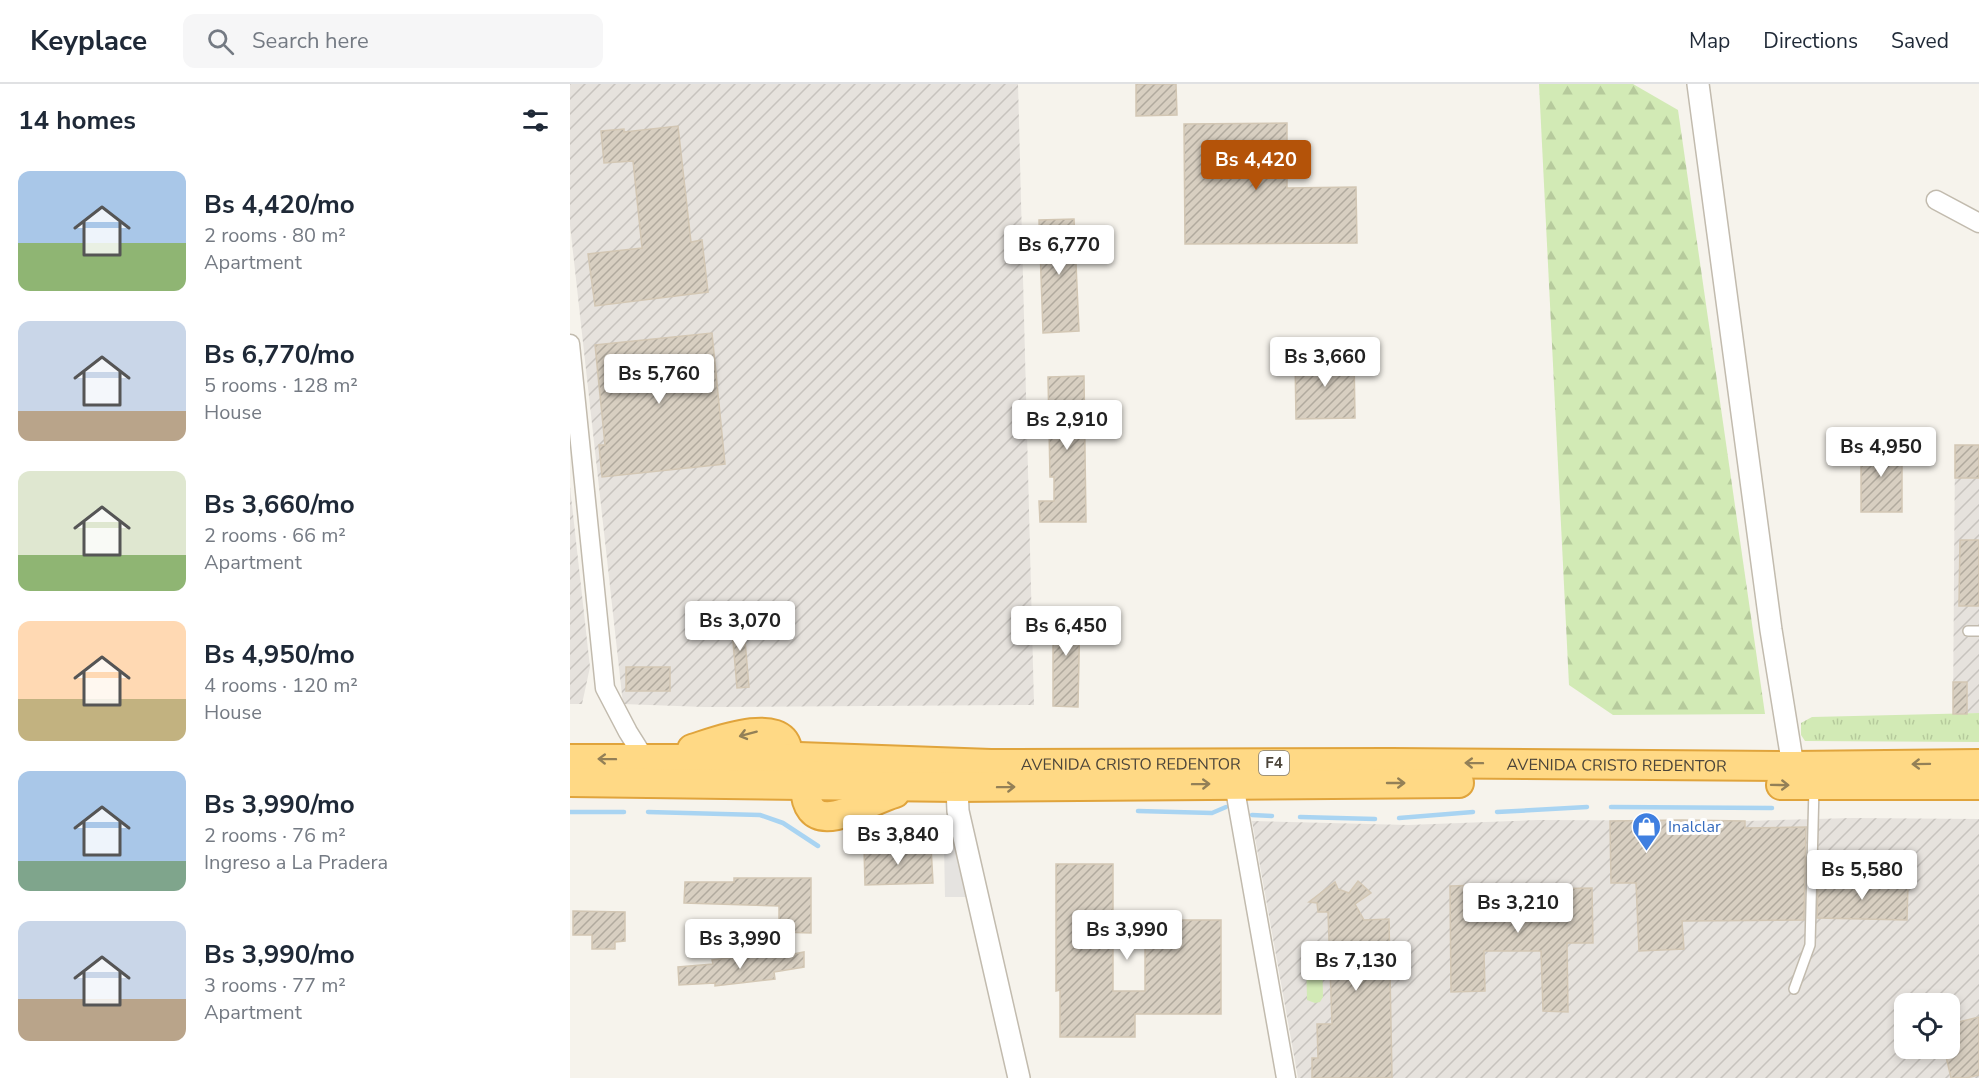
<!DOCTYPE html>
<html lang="en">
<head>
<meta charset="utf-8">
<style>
  :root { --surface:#fff; --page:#f6f6f7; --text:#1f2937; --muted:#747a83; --line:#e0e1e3; --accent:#b45309 }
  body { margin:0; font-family:"Nunito Sans",sans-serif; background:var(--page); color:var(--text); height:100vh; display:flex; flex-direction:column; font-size:22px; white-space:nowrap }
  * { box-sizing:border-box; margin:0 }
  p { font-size:20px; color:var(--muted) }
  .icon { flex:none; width:33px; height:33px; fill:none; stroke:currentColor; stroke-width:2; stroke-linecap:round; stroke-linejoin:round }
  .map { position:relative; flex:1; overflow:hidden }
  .side { display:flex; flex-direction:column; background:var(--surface); width:570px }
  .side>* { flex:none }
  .controls { position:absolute; left:1324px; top:909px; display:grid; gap:12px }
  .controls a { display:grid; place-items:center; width:66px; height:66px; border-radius:12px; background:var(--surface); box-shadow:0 3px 9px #0003; font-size:30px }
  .price { position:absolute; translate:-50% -51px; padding:0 14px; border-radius:6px; background:#fff; color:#222; font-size:20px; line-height:39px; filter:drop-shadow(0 2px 3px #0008) }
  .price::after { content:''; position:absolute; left:50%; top:36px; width:18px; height:14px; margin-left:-9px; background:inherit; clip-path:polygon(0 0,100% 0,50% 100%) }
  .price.on { background:var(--accent); color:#fff }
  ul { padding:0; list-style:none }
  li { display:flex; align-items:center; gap:18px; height:150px; padding:0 18px }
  li span { display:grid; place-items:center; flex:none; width:168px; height:120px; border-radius:12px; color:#555 }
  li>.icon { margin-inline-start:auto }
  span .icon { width:72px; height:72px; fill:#fffc; stroke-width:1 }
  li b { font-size:26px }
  h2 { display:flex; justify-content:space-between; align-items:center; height:72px; padding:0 18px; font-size:26px }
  header { display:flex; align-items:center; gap:36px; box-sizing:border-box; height:84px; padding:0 30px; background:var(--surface); border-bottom:2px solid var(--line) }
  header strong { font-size:28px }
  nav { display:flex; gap:33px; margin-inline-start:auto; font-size:21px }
  .search { width:420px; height:54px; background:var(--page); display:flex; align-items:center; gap:15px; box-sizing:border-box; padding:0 21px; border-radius:12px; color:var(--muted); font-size:22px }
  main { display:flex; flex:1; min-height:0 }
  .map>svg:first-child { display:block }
</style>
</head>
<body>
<header>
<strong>Keyplace</strong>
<div class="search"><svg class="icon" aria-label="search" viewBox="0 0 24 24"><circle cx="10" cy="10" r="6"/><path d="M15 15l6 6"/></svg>Search here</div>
<nav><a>Map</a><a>Directions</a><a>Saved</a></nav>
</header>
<main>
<section class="side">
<h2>14 homes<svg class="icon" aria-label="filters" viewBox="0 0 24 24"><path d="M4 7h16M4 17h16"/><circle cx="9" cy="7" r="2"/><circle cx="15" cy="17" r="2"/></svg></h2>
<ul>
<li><span style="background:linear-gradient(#a9c7e8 60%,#8fb573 0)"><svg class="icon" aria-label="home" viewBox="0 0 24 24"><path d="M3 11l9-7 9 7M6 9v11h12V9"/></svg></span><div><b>Bs 4,420/mo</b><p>2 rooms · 80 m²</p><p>Apartment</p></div></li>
<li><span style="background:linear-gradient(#c9d6e8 75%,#b9a48a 0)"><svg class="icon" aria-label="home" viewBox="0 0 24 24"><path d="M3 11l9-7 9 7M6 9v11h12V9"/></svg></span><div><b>Bs 6,770/mo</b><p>5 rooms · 128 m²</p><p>House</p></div></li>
<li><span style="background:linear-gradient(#dfe7d0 70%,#8fb573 0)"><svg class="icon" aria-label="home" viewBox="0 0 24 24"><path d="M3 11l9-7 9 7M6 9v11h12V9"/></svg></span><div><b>Bs 3,660/mo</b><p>2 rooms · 66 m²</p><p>Apartment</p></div></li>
<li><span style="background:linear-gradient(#ffd9b3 65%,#c2b280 0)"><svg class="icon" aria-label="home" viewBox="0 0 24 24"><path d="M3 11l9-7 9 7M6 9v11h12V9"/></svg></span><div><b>Bs 4,950/mo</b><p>4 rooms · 120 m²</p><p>House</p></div></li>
<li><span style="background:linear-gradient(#a9c7e8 75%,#7fa58c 0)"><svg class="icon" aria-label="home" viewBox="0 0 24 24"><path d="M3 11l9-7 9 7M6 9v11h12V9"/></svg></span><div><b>Bs 3,990/mo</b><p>2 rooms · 76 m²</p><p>Ingreso a La Pradera</p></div></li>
<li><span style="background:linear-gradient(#c9d6e8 65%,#b9a48a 0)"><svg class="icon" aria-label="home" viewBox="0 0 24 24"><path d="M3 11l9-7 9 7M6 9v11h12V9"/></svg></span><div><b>Bs 3,990/mo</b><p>3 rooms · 77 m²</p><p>Apartment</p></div></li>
</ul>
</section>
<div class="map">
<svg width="1409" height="994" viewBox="0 0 1409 994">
  <defs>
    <pattern id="industrial-furrows" width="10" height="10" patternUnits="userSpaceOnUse" patternTransform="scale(1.5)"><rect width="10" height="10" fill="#e6e2dd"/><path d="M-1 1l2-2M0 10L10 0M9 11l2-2" fill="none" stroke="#c7c3be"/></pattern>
    <pattern id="grass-tufts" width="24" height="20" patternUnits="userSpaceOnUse" patternTransform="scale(1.5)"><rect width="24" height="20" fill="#d2eab5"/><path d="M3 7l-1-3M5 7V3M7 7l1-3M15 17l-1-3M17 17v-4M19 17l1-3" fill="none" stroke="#b6ca9c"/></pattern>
    <pattern id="forest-firs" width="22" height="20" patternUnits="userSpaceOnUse" patternTransform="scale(1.5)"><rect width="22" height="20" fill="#d2eab5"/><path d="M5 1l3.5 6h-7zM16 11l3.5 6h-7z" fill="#b6ca9c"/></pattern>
    <pattern id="building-hatch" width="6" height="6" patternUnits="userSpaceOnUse" patternTransform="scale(1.5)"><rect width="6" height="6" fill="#d8cfc1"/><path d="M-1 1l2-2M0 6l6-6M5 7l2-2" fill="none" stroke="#b1aa9e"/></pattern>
  </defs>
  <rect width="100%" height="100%" fill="#f6f3ec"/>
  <!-- industrial -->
  <g fill="url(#industrial-furrows)" fill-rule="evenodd">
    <polygon points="0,0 448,0 464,621 134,623 53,620 0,141"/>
    <polygon points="1385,361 1409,361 1409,629 1383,630"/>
    <polygon points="0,403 20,583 12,620 0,620"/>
    <path d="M1282 734 1409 735V994H728L682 737 838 741 968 736 1175 737ZM1335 920H1380V964H1335Z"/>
  </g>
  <!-- grass -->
  <polygon fill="url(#grass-tufts)" points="1409,629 1409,658 1235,657 1231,651 1231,639 1242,633"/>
  <!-- forest -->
  <polygon fill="url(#forest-firs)" points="969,0 1063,0 1108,26 1195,630 1043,631 999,601"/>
  <!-- green -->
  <polygon fill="#d2eab5" points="742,861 749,861 752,864 753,913 750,918 745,919 737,916 736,868 737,863"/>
  <!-- parking -->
  <polygon fill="#e5e3e0" points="305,754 385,754 397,813 375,813 374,761 305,761"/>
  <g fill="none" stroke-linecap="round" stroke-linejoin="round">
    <!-- stream -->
    <g stroke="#a9d4f2" stroke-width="4.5">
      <polyline points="1041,723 1202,724"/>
      <polyline points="568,727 642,729 656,723"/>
      <polyline points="0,728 54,728"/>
      <polyline points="78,728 190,731 213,739 248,762"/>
      <polyline points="927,728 1017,723"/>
      <polyline points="682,731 702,732"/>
      <polyline points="730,733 805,735"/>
      <polyline points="829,734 903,728"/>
    </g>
  </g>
  <!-- building -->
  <g fill="url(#building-hatch)" stroke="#d3c7b4" stroke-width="1.5">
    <polygon points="566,0 606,0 607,31 566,32"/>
    <polygon points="717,39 717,104 786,103 787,159 615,160 614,40"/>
    <polygon points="108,42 121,158 132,156 138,208 25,222 18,170 72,164 63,77 34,79 31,47 54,45 54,48"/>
    <polygon points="504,135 509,247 473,249 469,136"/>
    <polygon points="142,249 155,380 32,393 29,361 35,361 25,261"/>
    <polygon points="784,272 785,334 726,335 725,273"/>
    <polygon points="514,292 516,438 470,438 469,417 484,417 484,393 480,393 478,293"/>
    <rect x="1291" y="361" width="41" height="67"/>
    <rect x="1385" y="361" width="24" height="33"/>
    <polygon points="1390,456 1409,456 1409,522 1389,522"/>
    <polygon points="483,525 510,526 508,623 483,622"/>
    <polygon points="173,533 179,603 167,604 161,534"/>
    <rect x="56" y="583" width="44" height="24"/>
    <rect x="1383" y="598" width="14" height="32"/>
    <polygon points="1112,736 1175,737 1175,744 1236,743 1234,836 1112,837 1114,865 1069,867 1066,799 1041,799 1040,737"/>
    <polygon points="361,762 363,799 295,801 294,764"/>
    <polygon points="486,780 543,780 543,907 575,907 575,836 651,836 651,930 565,930 565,953 490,953 490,906 486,907"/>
    <polygon points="164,794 241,794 241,849 209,848 209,822 114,819 115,798 164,798"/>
    <polygon points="788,797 801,809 785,820 794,836 819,835 822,994 742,994 742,974 748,974 747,940 762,940 758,828 748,828 747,819 739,818 765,798 768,805 779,809"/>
    <polygon points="1248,798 1338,800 1337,836 1247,834"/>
    <polygon points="914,801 914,811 969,810 969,805 1022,804 1023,859 997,859 998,928 973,927 971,867 914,867 915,907 881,908 880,802"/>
    <polygon points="3,827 55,828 55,857 45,858 45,865 22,865 22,851 3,851"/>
    <polygon points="234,868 234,883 204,888 205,895 145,902 145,899 109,901 108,883 143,880 142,876 202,869 203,874"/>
    <polygon points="1409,933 1409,991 1396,994 1381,994 1374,964 1380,964 1380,940"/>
  </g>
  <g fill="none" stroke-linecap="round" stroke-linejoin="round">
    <defs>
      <g id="service">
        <polyline points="1398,547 1409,547"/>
        <polyline points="1224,905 1240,861 1244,703"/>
      </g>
      <g id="minor">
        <polyline points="1366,116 1409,139"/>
        <polyline points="0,260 35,604 58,648 75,675"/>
        <polyline points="664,700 716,994"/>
      </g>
      <g id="tertiary">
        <polyline points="1128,0 1201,546 1223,682"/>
        <polyline points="387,703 388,727 449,994"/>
      </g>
      <g id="trunk">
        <path d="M122 665C142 659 210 632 217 664 219 673 215 684 208 690"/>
        <path id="s1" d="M0 675H216L229 673 421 680 821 679 1223 682 1409 680"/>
        <path d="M248 691 235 702C236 761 295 717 325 709"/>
        <polyline points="0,698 387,703 889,699"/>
        <polyline points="1211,701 1409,701"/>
      </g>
    </defs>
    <!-- service casing -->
    <use href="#service" stroke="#c2bbae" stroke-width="12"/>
    <!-- minor casing -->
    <use href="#minor" stroke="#c2bbae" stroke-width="21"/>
    <!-- tertiary casing -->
    <use href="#tertiary" stroke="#c2bbae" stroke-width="24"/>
    <!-- trunk casing -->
    <use href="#trunk" stroke="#e0a43c" stroke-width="32"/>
    <!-- service -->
    <use href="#service" stroke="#fff" stroke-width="9"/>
    <!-- minor -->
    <use href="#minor" stroke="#fff" stroke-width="18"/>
    <!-- tertiary -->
    <use href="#tertiary" stroke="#fff" stroke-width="21"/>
    <!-- trunk -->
    <use href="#trunk" stroke="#ffd985" stroke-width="28"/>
  </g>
  <!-- one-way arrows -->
  <defs><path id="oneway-shaft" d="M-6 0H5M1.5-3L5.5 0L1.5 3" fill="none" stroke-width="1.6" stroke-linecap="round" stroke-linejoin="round" transform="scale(1.5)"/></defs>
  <g stroke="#938057">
    <use href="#oneway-shaft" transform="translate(178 650) rotate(165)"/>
    <use href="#oneway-shaft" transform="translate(37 675) rotate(-179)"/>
    <use href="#oneway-shaft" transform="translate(904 679) rotate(-179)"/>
    <use href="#oneway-shaft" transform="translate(1351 680) rotate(179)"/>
    <use href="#oneway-shaft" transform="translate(826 699)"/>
    <use href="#oneway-shaft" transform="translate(631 700) rotate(-1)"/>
    <use href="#oneway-shaft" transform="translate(1210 701) rotate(1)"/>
    <use href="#oneway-shaft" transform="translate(436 703) rotate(-1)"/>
  </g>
  <!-- icons -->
  <defs>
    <symbol id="shop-pin" viewBox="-11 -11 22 30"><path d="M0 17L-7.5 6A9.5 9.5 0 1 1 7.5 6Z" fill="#3f7fe0" stroke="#fff"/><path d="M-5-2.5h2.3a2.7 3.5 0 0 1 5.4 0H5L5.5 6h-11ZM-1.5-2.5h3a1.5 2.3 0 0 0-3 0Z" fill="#fff"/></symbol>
  </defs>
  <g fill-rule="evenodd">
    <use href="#shop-pin" x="1060" y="726" width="33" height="45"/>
  </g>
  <g text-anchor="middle" stroke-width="6" stroke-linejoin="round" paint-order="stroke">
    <!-- shield labels -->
    <rect fill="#fff" stroke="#817c74" stroke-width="1.5" x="689" y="667" width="30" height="24" rx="4.5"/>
    <g font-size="15" font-weight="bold" fill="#4b4439">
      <text x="704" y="684">F4</text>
    </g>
    <!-- street labels -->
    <g font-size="16" fill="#4b4439" stroke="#fff">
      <text dy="6" stroke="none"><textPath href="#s1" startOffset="561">AVENIDA CRISTO REDENTOR</textPath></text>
      <text dy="6" stroke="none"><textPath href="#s1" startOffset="1047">AVENIDA CRISTO REDENTOR</textPath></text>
    </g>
    <!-- shop labels -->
    <g font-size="16" fill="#366cbe" stroke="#fff" text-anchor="start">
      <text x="1098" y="748">Inalclar</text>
    </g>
  </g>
</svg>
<div class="controls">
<a><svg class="icon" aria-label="locate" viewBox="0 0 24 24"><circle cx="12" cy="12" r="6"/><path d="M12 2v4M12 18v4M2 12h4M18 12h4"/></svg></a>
</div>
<b class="price on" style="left:686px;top:107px">Bs 4,420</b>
<b class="price" style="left:489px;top:192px">Bs 6,770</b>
<b class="price" style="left:755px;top:304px">Bs 3,660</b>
<b class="price" style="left:89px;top:321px">Bs 5,760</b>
<b class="price" style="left:497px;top:367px">Bs 2,910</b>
<b class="price" style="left:1311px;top:394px">Bs 4,950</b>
<b class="price" style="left:170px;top:568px">Bs 3,070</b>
<b class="price" style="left:496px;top:573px">Bs 6,450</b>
<b class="price" style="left:328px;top:782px">Bs 3,840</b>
<b class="price" style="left:1292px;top:817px">Bs 5,580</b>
<b class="price" style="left:948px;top:850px">Bs 3,210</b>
<b class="price" style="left:557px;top:877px">Bs 3,990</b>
<b class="price" style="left:170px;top:886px">Bs 3,990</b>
<b class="price" style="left:786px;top:908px">Bs 7,130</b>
</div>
</main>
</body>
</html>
